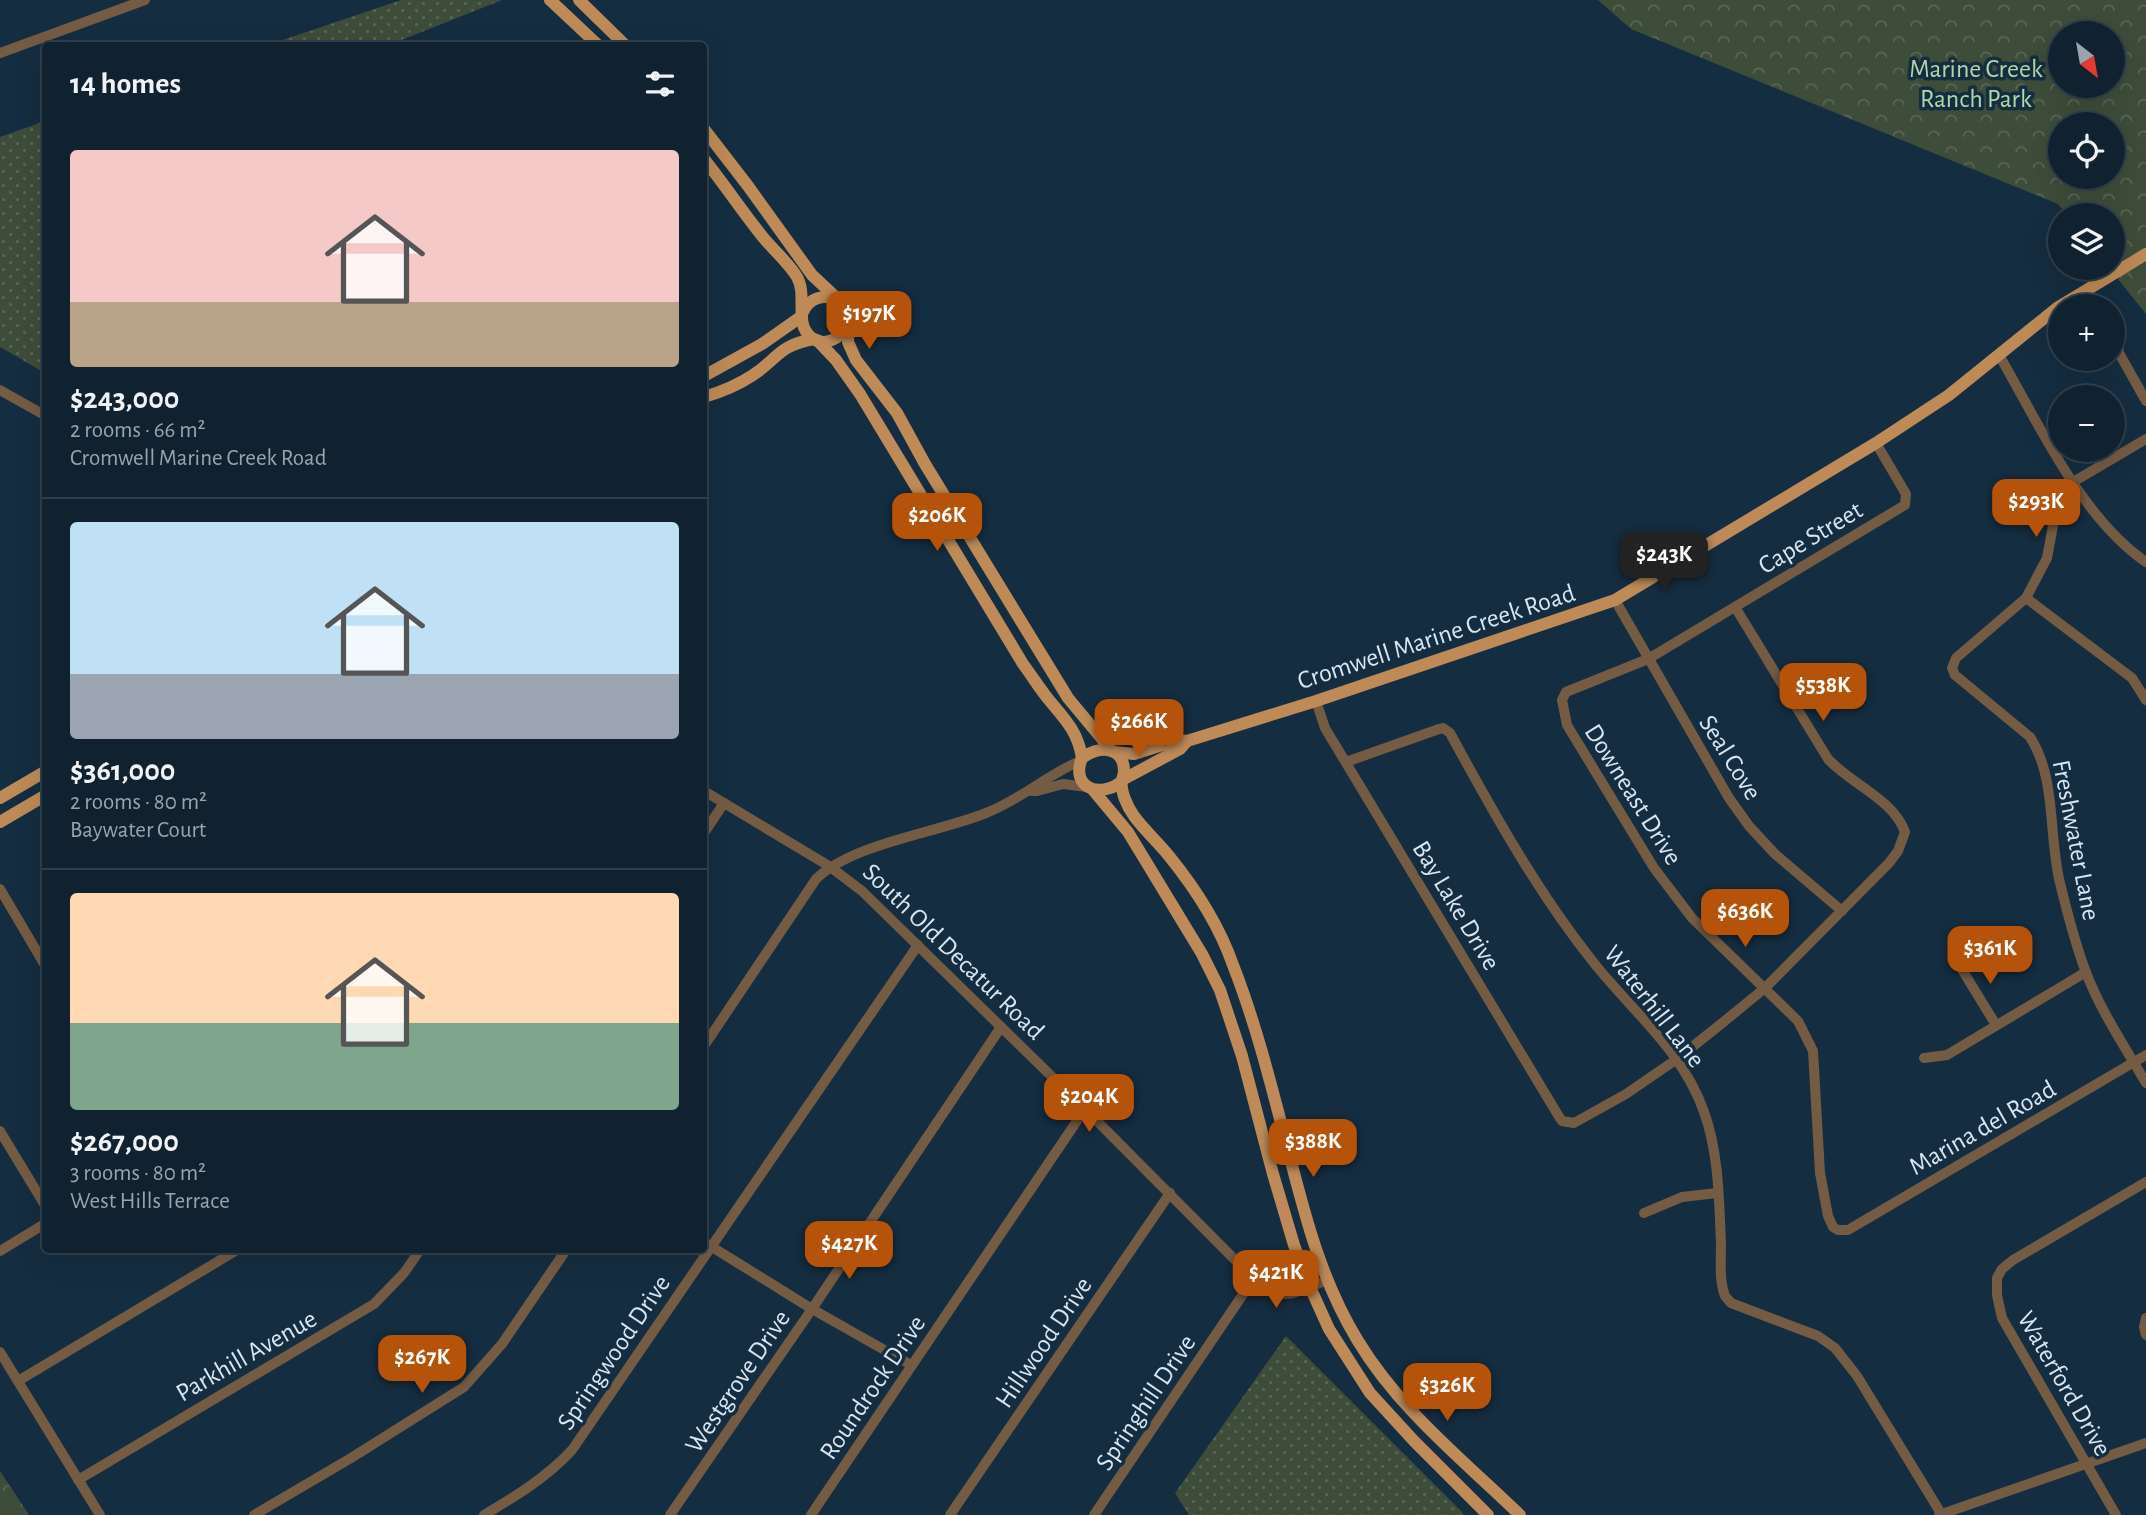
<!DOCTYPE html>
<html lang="en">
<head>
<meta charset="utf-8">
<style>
  :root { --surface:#102230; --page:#1e2f3c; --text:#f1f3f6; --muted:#9ca4ab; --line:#303f4c; --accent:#b45309 }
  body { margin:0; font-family:"Alegreya Sans",sans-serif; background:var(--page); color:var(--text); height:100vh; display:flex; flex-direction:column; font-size:26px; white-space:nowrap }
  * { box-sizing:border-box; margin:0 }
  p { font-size:23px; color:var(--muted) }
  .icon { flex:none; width:38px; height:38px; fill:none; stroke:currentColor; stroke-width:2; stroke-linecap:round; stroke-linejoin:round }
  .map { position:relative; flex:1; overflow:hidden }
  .sheet { position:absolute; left:42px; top:42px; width:665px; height:1211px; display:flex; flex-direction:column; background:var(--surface); border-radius:7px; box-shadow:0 7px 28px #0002,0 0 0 2px var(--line) }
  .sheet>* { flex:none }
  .needle { width:46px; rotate:149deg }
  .buttons { position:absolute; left:2048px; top:21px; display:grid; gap:14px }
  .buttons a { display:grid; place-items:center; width:77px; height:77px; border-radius:50%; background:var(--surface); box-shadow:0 7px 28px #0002,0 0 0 2px var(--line); font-size:35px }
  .price { position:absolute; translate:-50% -60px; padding:0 16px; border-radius:14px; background:var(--accent); color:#fff; font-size:23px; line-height:46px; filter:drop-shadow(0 2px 4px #0008) }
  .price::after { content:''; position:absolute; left:50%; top:42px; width:21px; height:16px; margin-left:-10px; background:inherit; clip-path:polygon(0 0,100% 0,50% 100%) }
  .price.active { background:#222; color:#fff }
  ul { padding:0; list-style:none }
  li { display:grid; align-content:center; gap:14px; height:371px; padding:0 28px }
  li+li { border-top:2px solid var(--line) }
  li span { display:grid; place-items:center; height:217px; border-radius:7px; color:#555 }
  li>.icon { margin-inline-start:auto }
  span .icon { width:126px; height:126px; fill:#fffc; stroke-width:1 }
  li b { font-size:30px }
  h2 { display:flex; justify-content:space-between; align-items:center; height:84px; padding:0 28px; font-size:30px }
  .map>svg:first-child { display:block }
</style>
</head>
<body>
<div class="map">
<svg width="2146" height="1515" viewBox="0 0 2146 1515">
  <defs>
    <pattern id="grass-dots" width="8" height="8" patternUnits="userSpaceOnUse" patternTransform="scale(1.75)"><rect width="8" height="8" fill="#3e4c3a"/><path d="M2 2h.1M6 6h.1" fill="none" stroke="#596657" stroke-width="1.8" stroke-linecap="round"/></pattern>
    <pattern id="park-crowns" width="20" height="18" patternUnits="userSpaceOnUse" patternTransform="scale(1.75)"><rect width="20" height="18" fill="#3e4c3a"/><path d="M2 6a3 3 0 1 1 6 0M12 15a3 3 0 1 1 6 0" fill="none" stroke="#596657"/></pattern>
  </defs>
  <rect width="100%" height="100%" fill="#152d40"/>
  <!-- grass -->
  <g fill="url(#grass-dots)">
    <polygon points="401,0 502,0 389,45 268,45"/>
    <polygon points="45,121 46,121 45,373 0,347 0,137"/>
    <polygon points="1286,1336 1465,1515 1189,1515 1175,1493"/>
  </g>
  <!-- park -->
  <g fill="url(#park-crowns)" fill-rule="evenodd">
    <path d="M1598 0H2146V314L2109 268H2112V215H2067L2058 204 1631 29ZM2060 33H2112V86H2060ZM2060 124H2112V177H2060Z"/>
    <polygon points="0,1471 29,1515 0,1515"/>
  </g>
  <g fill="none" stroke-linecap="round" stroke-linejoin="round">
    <!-- minor -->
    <g stroke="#745b44" stroke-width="10">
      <polyline points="0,53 145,0"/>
      <polyline points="2118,333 2119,353 2146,401"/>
      <path d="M1999 355C2038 422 2081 518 2146 562"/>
      <polyline points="0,390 46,416"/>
      <path d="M2146 439 2073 482 2057 504 2047 558 2026 598 1956 658 1952 668 1955 675 2030 737C2057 779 2048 835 2060 883 2067 912 2075 942 2085 970 2100 1010 2125 1047 2146 1083"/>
      <polyline points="1876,443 1906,494 1905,505 1648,659 1566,692 1562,700 1567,725 1654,868 1692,918 1798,1021 1813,1051 1820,1173 1828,1216 1833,1227 1838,1230 1848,1230 2146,1055"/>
      <polyline points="2026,598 2132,678 2146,700"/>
      <polyline points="1615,600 1729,798 1749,826 1775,854 1842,911"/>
      <path d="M1316 701 1325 728 1558 1115 1562 1121 1574 1123 1626 1094 1677 1059 1721 1024 1765 988 1889 863 1898 851 1905 832C1893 799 1851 784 1828 759L1735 607"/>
      <path d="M1346 762 1439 729 1443 728 1450 733C1493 812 1538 893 1594 963 1633 1012 1683 1051 1704 1112 1719 1153 1719 1201 1721 1244 1721 1260 1719 1281 1725 1296L1731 1303 1818 1336 1835 1348 1857 1376 1942 1515"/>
      <path d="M704 791 829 866 862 891 1085 1109 1263 1288C1288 1301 1303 1290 1327 1280"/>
      <polyline points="1031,791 1037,791 1063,784 1087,787"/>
      <polyline points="704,833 724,803"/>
      <polyline points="0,889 46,967"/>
      <polyline points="1958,963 1996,1025"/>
      <path d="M704 1046 816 879C853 843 937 833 986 813 1020 800 1047 775 1080 761"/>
      <polyline points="1924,1058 1947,1055 2086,972"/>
      <polyline points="0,1131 46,1207"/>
      <polyline points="1644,1213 1682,1197 1717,1193"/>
      <polyline points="704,1242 812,1309 911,1365"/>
      <polyline points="0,1251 46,1223"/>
      <polyline points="2146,1318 2144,1327 2146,1335"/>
      <polyline points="0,1352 100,1515"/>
      <polyline points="18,1381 237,1250"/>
      <polyline points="78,1480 374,1304 404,1273 420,1250"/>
      <polyline points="254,1515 351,1458 464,1387 502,1344 566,1250"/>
      <path d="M484 1515C516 1496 546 1478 572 1450L918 945"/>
      <polyline points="670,1515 812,1309 1001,1027"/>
      <polyline points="811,1515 1085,1109"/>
      <polyline points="950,1515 1170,1193"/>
      <polyline points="1094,1515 1254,1278"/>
      <polyline points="1939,1515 2146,1443"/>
      <polyline points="2116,1515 2002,1318 1997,1295 1997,1278 2002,1269 2013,1260 2146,1182"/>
    </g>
    <!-- major -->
    <g stroke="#bd8a58" stroke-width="12">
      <polyline points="550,0 599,46"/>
      <polyline points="579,0 626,46"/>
      <polyline points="704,129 748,186 812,275 844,305 849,319 848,342 856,360 897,413 925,464 1068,698 1112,751"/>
      <path d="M704 159C724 184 742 211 762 236 773 250 788 262 797 277 808 296 793 324 812 338 826 348 840 337 848 326"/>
      <path d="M803 312C809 298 823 294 837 299"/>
      <path d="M817 340 836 360 860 394 1023 664C1032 676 1040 689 1049 700 1065 719 1078 732 1082 758"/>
      <polyline points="704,376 762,344 802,316"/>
      <path d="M704 397C721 392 738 385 753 375 780 357 777 346 814 339"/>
      <polyline points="1115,752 1134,754 1178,740 1187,741 1316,701 1615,600 1876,443 1949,395 2057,308 2146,254"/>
      <polyline points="1122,780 1180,749 1187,741"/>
      <path d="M1121 782C1099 799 1070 787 1082 758 1097 746 1124 745 1124 771 1124 775 1122 778 1122 781 1120 791 1128 808 1134 816 1144 830 1158 842 1169 856 1195 888 1219 925 1233 965 1255 1021 1271 1084 1286 1142 1304 1212 1320 1279 1358 1341 1399 1409 1463 1460 1520 1515"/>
      <polyline points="1093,790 1128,832 1202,954 1220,990 1242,1056 1273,1174 1294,1245 1310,1287 1329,1329 1370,1393 1414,1441 1488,1515"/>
      <polyline points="0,798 46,771"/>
      <polyline points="0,822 46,795"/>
    </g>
  </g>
  <g text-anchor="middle" stroke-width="7" stroke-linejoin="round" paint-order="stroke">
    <!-- park labels -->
    <g font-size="26" fill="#b2d7a6" stroke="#152d40">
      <text x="1976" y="77">Marine Creek<tspan x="1976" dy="30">Ranch Park</tspan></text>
    </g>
    <!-- street labels -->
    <g font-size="26" fill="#d8e6f3" stroke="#152d40">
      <text transform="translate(1810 537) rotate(-31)" y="9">Cape Street</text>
      <text transform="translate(1436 636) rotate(-18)" y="9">Cromwell Marine Creek Road</text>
      <text transform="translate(1731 757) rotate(58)" y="9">Seal Cove</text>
      <text transform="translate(1634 794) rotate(58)" y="9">Downeast Drive</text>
      <text transform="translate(2077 840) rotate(79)" y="9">Freshwater Lane</text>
      <text transform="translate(1457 905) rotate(59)" y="9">Bay Lake Drive</text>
      <text transform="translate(954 951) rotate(44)" y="9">South Old Decatur Road</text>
      <text transform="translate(1655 1006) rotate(52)" y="9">Waterhill Lane</text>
      <text transform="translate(1982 1127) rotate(-30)" y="9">Marina del Road</text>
      <text transform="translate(1043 1342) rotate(-56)" y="9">Hillwood Drive</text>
      <text transform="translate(613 1352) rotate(-56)" y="9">Springwood Drive</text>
      <text transform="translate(246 1355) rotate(-30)" y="9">Parkhill Avenue</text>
      <text transform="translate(737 1381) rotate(-56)" y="9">Westgrove Drive</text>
      <text transform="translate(2065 1383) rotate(60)" y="9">Waterford Drive</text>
      <text transform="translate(872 1387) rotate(-56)" y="9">Roundrock Drive</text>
      <text transform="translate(1145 1402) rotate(-56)" y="9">Springhill Drive</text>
    </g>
  </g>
</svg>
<div class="buttons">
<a><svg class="needle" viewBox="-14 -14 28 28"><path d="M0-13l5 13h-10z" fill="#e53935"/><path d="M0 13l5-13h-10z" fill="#9ca4ab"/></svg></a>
<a><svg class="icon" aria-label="locate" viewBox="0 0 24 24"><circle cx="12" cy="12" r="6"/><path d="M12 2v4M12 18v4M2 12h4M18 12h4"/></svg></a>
<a><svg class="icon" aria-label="layers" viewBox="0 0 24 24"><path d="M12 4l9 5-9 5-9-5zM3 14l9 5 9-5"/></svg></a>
<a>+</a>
<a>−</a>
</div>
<b class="price" style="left:869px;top:351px">$197K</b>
<b class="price" style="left:2036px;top:539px">$293K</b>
<b class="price" style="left:937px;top:553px">$206K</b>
<b class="price active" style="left:1664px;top:592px">$243K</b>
<b class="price" style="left:1823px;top:723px">$538K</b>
<b class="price" style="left:1139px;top:759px">$266K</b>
<b class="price" style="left:1745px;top:949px">$636K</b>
<b class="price" style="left:1990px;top:986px">$361K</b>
<b class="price" style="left:1089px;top:1134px">$204K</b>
<b class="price" style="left:1313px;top:1179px">$388K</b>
<b class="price" style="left:849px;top:1281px">$427K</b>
<b class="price" style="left:1276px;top:1310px">$421K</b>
<b class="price" style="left:422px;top:1395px">$267K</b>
<b class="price" style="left:1447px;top:1423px">$326K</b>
<section class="sheet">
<h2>14 homes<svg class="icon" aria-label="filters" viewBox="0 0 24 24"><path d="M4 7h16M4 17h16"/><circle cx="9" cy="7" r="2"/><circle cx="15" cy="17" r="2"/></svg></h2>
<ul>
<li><span style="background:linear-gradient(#f6c9c9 70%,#b9a48a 0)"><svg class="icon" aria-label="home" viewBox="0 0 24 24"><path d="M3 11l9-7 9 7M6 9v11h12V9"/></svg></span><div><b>$243,000</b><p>2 rooms · 66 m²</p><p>Cromwell Marine Creek Road</p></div></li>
<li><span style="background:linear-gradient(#bfe0f5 70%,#9aa5b1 0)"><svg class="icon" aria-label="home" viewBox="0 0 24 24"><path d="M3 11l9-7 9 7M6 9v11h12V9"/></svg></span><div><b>$361,000</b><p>2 rooms · 80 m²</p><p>Baywater Court</p></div></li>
<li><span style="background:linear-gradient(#ffd9b3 60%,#7fa58c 0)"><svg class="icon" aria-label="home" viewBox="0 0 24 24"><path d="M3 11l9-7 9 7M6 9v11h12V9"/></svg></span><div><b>$267,000</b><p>3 rooms · 80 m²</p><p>West Hills Terrace</p></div></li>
</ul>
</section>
</div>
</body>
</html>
